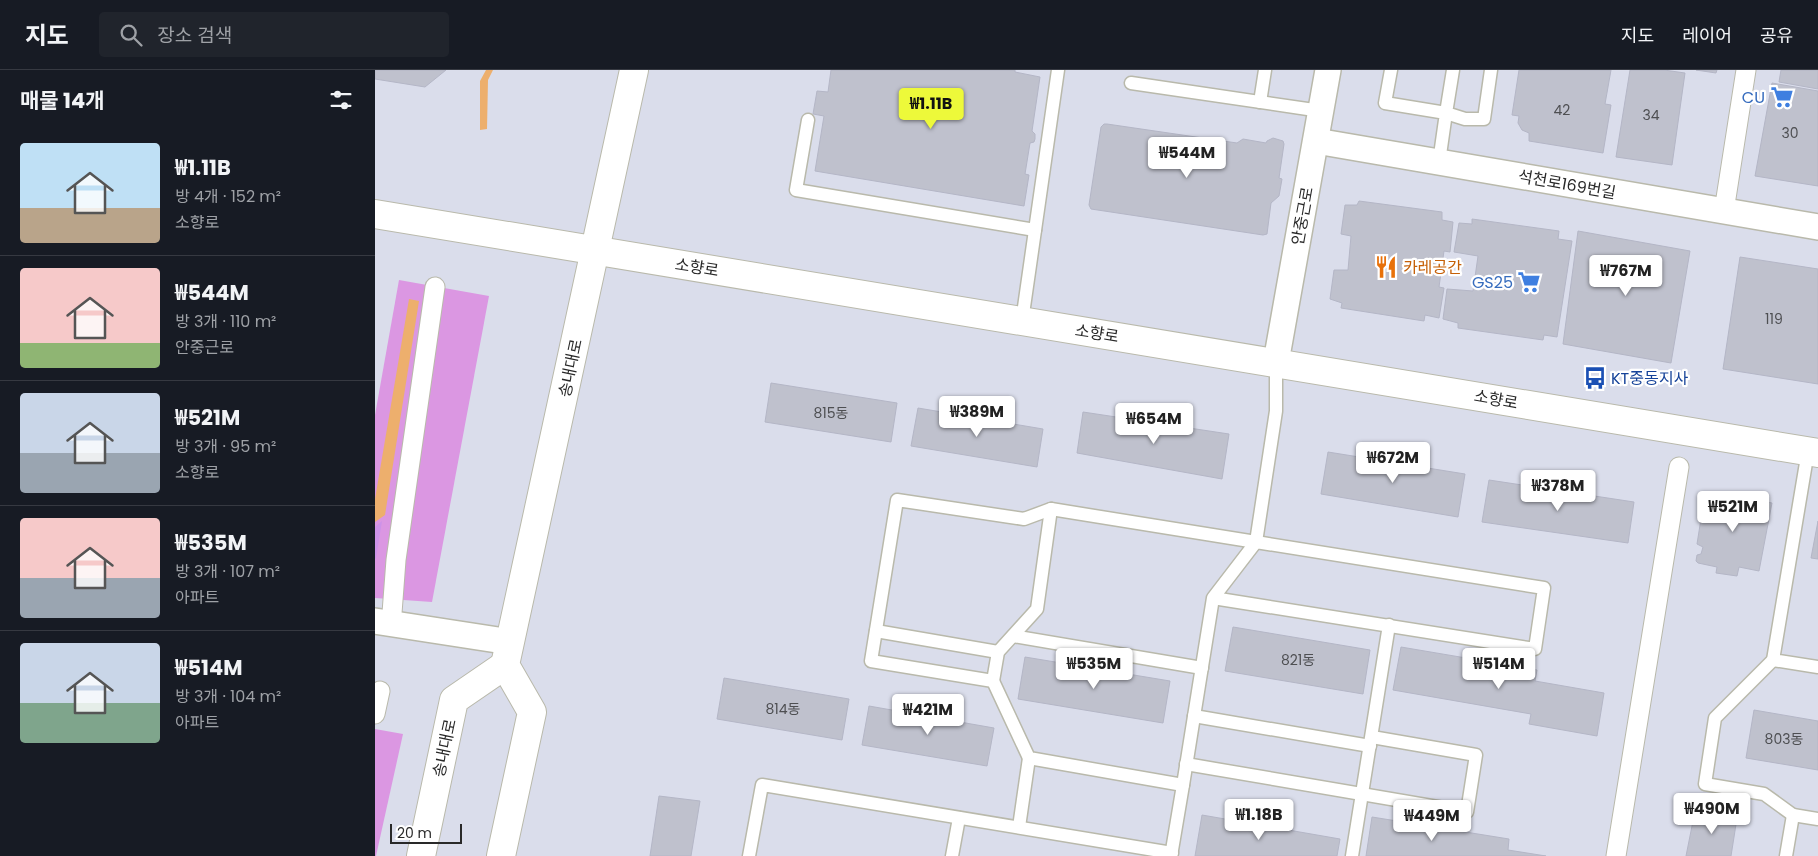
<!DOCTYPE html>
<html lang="ko">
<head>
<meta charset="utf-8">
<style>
  :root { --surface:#171b24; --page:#20242c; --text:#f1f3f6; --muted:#9ea1a6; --line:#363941; --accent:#edf93a }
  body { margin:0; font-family:Poppins,"Noto Sans KR",sans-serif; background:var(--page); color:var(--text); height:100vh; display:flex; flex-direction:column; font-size:19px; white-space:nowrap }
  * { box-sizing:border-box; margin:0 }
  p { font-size:16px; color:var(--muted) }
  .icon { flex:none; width:28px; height:28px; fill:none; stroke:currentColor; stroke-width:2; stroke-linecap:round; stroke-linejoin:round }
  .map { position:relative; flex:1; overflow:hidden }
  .details { display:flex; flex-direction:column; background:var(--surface); width:375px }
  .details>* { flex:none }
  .scale { position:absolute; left:15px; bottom:12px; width:72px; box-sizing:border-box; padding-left:5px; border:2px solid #292929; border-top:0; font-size:14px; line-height:18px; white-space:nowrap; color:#292929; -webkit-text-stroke:4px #fff; paint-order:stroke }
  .price { position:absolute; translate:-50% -42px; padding:0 11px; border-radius:5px; background:#fff; color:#222; font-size:16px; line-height:32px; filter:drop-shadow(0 1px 2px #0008) }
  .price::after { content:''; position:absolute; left:50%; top:30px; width:15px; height:11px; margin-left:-8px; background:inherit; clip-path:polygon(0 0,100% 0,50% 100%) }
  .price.current { background:var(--accent); color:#111 }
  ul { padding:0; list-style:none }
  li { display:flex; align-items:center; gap:15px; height:125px; padding:0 20px }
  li+li { border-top:1px solid var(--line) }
  li span { display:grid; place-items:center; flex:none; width:140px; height:100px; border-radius:5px; color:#555 }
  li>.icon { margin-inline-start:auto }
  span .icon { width:60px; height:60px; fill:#fffc; stroke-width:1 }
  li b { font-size:21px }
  h2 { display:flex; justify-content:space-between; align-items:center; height:60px; padding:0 20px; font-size:21px }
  header { display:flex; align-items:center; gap:30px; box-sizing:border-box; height:70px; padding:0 25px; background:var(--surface); border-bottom:1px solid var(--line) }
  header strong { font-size:24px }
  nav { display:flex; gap:28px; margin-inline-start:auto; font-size:18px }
  .search { width:350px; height:45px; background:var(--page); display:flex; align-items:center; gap:12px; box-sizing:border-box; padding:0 18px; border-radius:5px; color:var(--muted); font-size:19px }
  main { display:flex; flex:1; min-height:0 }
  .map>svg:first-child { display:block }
</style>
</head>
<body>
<header>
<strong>지도</strong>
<div class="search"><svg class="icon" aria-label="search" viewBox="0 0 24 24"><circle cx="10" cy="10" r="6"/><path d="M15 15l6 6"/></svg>장소 검색</div>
<nav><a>지도</a><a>레이어</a><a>공유</a></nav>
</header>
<main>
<section class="details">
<h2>매물 14개<svg class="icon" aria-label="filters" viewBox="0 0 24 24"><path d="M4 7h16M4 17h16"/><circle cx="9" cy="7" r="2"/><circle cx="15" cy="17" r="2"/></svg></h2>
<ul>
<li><span style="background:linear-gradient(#bfe0f5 65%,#b9a48a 0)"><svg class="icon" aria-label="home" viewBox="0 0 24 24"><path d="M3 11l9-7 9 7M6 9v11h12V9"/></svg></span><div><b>₩1.11B</b><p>방 4개 · 152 m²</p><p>소향로</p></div></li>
<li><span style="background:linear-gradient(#f6c9c9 75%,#8fb573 0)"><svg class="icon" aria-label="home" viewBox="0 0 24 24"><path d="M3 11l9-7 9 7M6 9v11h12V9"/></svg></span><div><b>₩544M</b><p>방 3개 · 110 m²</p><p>안중근로</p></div></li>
<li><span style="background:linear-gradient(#c9d6e8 60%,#9aa5b1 0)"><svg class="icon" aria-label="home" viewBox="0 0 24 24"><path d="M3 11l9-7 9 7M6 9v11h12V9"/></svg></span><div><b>₩521M</b><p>방 3개 · 95 m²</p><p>소향로</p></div></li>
<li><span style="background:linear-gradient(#f6c9c9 60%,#9aa5b1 0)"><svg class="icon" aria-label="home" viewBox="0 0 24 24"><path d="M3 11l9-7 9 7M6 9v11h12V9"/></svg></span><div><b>₩535M</b><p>방 3개 · 107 m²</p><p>아파트</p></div></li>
<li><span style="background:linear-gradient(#c9d6e8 60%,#7fa58c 0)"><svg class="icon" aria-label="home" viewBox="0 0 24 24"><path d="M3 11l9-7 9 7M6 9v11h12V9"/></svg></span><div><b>₩514M</b><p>방 3개 · 104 m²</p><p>아파트</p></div></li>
</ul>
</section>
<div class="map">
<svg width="1443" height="786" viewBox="0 0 1443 786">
  <rect width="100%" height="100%" fill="#daddeb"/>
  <!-- green -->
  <g fill="#db97e2">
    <polygon points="24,210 114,226 57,532 0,528 0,345"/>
    <polygon points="0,659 28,664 1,786 0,786"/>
  </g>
  <!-- pitch -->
  <polygon fill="#cd92e9" points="7,451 1,488 0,489 0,457"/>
  <!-- water -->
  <g fill="#edaf6d">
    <polygon points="111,0 118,0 113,10 112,59 105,60 105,11"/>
    <polygon points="34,229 44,231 10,445 0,452 0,429"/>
  </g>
  <!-- building -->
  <g fill="#bfc1cd" stroke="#b4b6c6">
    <polygon points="0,0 71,0 50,17 0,9"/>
    <polygon points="456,0 640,0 640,2 665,7 657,61 660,64 660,69 659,72 655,73 650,104 654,105 649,136 440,101 449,46 438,44 442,21 453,22"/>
    <polygon points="1144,0 1236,0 1230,34 1236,35 1228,83 1154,71 1154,63 1147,60 1143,53 1144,46 1137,45"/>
    <polygon points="1255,0 1289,0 1310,3 1297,95 1241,87"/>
    <polygon points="1321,0 1342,0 1341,3"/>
    <polygon points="1406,0 1443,0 1443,19 1404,12"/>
    <polygon points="1397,13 1443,21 1443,116 1380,106"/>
    <polygon points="729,54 732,54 862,73 868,69 891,73 892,71 898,68 908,71 909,74 904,108 907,109 904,126 896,133 892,164 888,165 716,139 714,135 726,57"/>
    <polygon points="984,131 1067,142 1067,150 1078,152 1075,182 1069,181 1064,217 1069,218 1064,248 1050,245 1049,251 966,238 967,233 955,229 959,200 973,200 976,166 966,164 970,135 982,135"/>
    <polygon points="1097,149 1184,161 1183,169 1197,171 1182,267 1169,265 1168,270 1083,258 1083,253 1068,249 1072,219 1098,221 1103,186 1079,182 1084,153 1097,154"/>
    <polygon points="1203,161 1315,181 1296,293 1188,274"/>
    <polygon points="1365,187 1443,199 1443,314 1348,299"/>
    <polygon points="396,313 522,333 516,372 390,352"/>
    <polygon points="543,338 668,359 662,397 536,376"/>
    <polygon points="708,342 854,364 847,409 702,383"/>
    <polygon points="953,382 1090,404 1083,447 946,424"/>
    <polygon points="1114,410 1259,432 1253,473 1107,452"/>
    <polygon points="1343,422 1397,433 1384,501 1364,497 1362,506 1341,503 1342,497 1323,493 1321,491 1322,485 1326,484 1328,477 1322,474 1329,430"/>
    <polygon points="1443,451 1443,489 1436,488"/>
    <polygon points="858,557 995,580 988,624 850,601"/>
    <polygon points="1026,577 1162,600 1160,611 1229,623 1222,666 1154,654 1156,644 1018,620"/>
    <polygon points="650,587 795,611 788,653 643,629"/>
    <polygon points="349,608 474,629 467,670 342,649"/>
    <polygon points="494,636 619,658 612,696 487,675"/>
    <polygon points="1379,640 1443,651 1443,700 1371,688"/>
    <polygon points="284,726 325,731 316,786 275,786"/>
    <polygon points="1320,741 1362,748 1356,786 1311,786"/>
    <polygon points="827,745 965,769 962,786 820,786"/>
    <polygon points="997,747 1134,769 1133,780 1171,786 991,786"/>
  </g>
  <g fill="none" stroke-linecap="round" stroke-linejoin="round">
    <defs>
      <g id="service">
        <polyline points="1016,0 1010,33 1071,43 1064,92"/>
        <polyline points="1078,0 1071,43 1090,49 1109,49 1116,0"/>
        <polyline points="756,13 946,41"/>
        <polyline points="885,32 890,0"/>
        <polyline points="433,50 421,120 660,160"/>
        <polyline points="647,251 683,0"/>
        <polyline points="1433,381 1398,590 1443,597"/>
        <polyline points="838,528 808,715 654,688 618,611 496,591 522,430 649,449 676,439 881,472 838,528 1160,579 1169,518 881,472 901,341 901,292"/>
        <polyline points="501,561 623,582"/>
        <polyline points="638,566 827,598"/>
        <polyline points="1398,590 1340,648 1330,714 1389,724 1418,745 1443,749"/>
        <polyline points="618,611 623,582 662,539 676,439"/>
        <polyline points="819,646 995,676"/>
        <polyline points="811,694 1092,742 1101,685 997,667"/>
        <polyline points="644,757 654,688"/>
        <polyline points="374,786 387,715 797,783"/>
        <polyline points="577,786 584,748"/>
        <polyline points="796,786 808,715"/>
        <polyline points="977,786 1014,555"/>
        <polyline points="1411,786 1418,745"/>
      </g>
      <g id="pedestrian">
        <polyline points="1349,141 1371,0"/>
        <polyline points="17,543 21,490 60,217"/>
        <polyline points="0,644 5,621"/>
        <polyline points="1241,786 1304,397"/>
      </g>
      <g id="minor">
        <polyline points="941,71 1443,157"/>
        <polyline points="901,292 953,0"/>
        <polyline points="0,551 135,572"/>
      </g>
      <g id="tertiary">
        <polyline points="0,144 1443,383"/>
        <polyline points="46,786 79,630 130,595"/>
        <polyline points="126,786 157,642 130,595 259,0"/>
      </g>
    </defs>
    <!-- service casing -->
    <use href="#service" stroke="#b9b9ab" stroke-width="15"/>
    <!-- pedestrian casing -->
    <use href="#pedestrian" stroke="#b9b9ab" stroke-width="21"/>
    <!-- minor casing -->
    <use href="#minor" stroke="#b9b9ab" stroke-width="28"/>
    <!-- tertiary casing -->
    <use href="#tertiary" stroke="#b9b9ab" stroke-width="30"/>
    <!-- service -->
    <use href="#service" stroke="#fff" stroke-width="12"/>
    <!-- pedestrian -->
    <use href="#pedestrian" stroke="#fff" stroke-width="19"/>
    <!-- minor -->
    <use href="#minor" stroke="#fff" stroke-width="25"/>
    <!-- tertiary -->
    <use href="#tertiary" stroke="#fff" stroke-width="28"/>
  </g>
  <!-- icons -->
  <defs>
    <symbol id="supermarket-bare" viewBox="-9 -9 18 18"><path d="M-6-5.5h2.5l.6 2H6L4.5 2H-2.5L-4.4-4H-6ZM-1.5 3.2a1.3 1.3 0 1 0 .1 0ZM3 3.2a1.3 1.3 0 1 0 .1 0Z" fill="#3f7fe0" stroke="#fff" stroke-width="2.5" paint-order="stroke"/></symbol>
    <symbol id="restaurant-bare" viewBox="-9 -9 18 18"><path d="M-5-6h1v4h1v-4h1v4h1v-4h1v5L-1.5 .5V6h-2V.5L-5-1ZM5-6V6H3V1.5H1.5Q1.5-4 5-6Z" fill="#e8710a" stroke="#fff" stroke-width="2.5" paint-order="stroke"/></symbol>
    <symbol id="bus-bare" viewBox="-9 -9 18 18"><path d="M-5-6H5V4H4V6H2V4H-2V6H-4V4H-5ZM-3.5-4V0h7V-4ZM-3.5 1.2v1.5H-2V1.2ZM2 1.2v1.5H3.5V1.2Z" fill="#1a4fb4" stroke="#fff" stroke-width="2.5" paint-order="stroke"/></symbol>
  </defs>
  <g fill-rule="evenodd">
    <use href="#supermarket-bare" x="1391" y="11" width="32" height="32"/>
    <use href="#restaurant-bare" x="995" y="181" width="32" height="32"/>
    <use href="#supermarket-bare" x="1138" y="196" width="32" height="32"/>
    <use href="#bus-bare" x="1204" y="292" width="32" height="32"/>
  </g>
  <g text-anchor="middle" stroke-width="4.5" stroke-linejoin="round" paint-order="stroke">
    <!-- number labels -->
    <g font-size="14" fill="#4e4f52">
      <text x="1187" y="45">42</text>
      <text x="1276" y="50">34</text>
      <text x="1415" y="68">30</text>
      <text x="1399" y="254">119</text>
      <text x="456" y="348">815동</text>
      <text x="923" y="595">821동</text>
      <text x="408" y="644">814동</text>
      <text x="1409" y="674">803동</text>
    </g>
    <!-- shop labels -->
    <g font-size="16" fill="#366cbe" stroke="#fff" text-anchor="end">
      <text x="1390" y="33">CU</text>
      <text x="1138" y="218">GS25</text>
    </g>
    <!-- street labels -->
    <g font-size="16" fill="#292929" stroke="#fff">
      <text transform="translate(1192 114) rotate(10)" y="6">석천로169번길</text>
      <text transform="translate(927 146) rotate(-80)" y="6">안중근로</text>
      <text transform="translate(322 197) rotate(9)" y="6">소향로</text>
      <text transform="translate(722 263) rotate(9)" y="6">소향로</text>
      <text transform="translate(195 298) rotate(-78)" y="6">송내대로</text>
      <text transform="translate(1121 329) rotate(10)" y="6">소향로</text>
      <text transform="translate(69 678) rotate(-78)" y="6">송내대로</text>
    </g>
    <!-- food labels -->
    <g font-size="16" fill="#c56008" stroke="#fff" text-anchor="start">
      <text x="1028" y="203">카레공간</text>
    </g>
    <!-- transit labels -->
    <g font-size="16" fill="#164399" stroke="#fff" text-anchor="start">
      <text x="1236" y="314">KT중동지사</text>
    </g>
  </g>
</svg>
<div class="scale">20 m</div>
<b class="price current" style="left:556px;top:60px">₩1.11B</b>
<b class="price" style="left:812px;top:109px">₩544M</b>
<b class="price" style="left:1251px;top:227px">₩767M</b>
<b class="price" style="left:602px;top:368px">₩389M</b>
<b class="price" style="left:779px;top:375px">₩654M</b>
<b class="price" style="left:1018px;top:414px">₩672M</b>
<b class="price" style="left:1183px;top:442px">₩378M</b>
<b class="price" style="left:1358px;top:463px">₩521M</b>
<b class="price" style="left:719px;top:620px">₩535M</b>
<b class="price" style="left:1124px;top:620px">₩514M</b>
<b class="price" style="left:553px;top:666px">₩421M</b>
<b class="price" style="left:1337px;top:765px">₩490M</b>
<b class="price" style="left:884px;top:771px">₩1.18B</b>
<b class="price" style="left:1057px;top:772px">₩449M</b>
</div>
</main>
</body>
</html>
